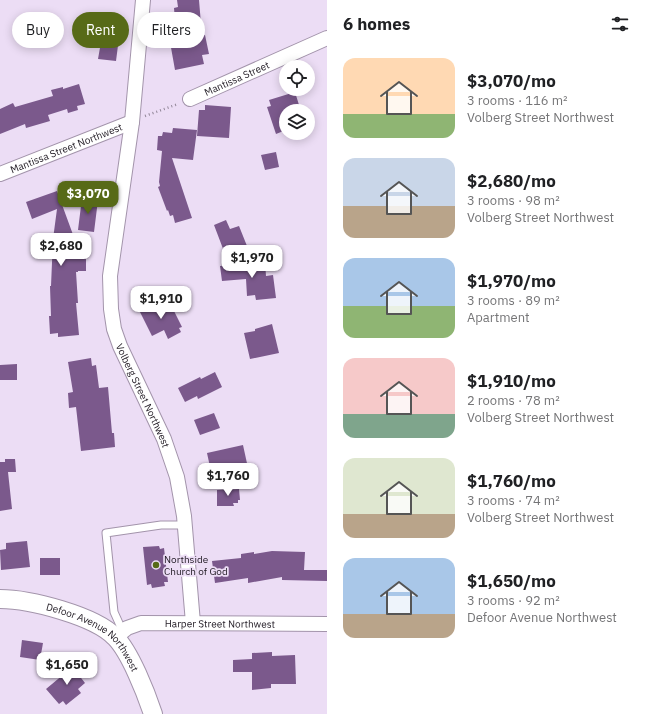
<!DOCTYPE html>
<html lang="en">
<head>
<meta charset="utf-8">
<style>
  :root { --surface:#fff; --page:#f6f6f6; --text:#202124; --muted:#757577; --accent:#576a17 }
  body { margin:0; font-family:"IBM Plex Sans",sans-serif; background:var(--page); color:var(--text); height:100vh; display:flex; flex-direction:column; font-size:15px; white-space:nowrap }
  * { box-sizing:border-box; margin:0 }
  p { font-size:13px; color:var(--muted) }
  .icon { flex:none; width:22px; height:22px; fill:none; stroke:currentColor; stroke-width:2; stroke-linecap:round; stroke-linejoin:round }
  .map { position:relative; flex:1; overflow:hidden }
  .side { display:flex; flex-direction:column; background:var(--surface); width:320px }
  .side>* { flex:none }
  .guide { position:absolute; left:12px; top:12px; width:255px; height:36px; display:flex; gap:8px }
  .buttons { position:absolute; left:279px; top:60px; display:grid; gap:8px }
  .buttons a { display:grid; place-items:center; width:36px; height:36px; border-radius:50%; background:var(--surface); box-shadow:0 2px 10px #0003; font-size:20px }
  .price { position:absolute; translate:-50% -34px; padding:0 9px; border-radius:8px; background:#fff; color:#222; font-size:13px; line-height:26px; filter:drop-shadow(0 1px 2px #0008) }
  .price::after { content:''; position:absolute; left:50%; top:24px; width:12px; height:9px; margin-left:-6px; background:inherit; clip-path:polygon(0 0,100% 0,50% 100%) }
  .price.selected { background:var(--accent); color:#fff }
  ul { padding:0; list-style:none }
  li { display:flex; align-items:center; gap:12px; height:100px; padding:0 16px }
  li span { display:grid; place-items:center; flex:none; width:112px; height:80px; border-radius:12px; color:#555 }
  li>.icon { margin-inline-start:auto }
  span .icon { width:48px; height:48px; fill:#fffc; stroke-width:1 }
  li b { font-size:17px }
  h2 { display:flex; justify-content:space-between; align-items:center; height:48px; padding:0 16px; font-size:17px }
  .tag { padding:0 14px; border-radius:18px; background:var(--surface); box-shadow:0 2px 10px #0003; font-size:14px; line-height:36px }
  .tag.selected { background:var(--accent); color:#fff }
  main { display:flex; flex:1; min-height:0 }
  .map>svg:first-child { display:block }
</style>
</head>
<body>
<main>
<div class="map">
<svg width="327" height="714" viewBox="0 0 327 714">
  <rect width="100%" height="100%" fill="#ecddf5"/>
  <!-- building -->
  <g fill="#7b598c">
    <polygon points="177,0 199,0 202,36 205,35 209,54 202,55 204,64 175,70 170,42 181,40 180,21 175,21 174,8 178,7"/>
    <polygon points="34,18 39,30 26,35 21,23"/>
    <polygon points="103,27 120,30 116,61 98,59 101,42 93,41 95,30 102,31"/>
    <polygon points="79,84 85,104 77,106 78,110 68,113 67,109 48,115 50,121 26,128 25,124 0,134 0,109 13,103 15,107 53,96 51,90 63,87 63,89"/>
    <polygon points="295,92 299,105 293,107 294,111 286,111 286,130 276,134 267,107 271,106 269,100"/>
    <polygon points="205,105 231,107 229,138 197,136 199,110 205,110"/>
    <polygon points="173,128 197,130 193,160 172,158 192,218 175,223 173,215 170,216 168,210 167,211 158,187 160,186 159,182 162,151 157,150 158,136 162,136 163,132 172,133"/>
    <polygon points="276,152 279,167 265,170 261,155"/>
    <polygon points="57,191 79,251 79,258 86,259 86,271 78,271 78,272 76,272 78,303 76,303 79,335 58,337 58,333 50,334 49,316 51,316 50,286 51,286 53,239 57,209 32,219 26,202"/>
    <polygon points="82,198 98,200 94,232 78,230"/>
    <polygon points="226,220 230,229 239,226 247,246 225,254 214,225"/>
    <polygon points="265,262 266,276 273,275 276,298 256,300 255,295 247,296 246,279 222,281 220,266"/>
    <polygon points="151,302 155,310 164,306 166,310 172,307 182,327 179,328 181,332 168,339 164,330 152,336 138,308"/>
    <polygon points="272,324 279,353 250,359 244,333 255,331 255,329"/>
    <polygon points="91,358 92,366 96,365 99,388 108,387 112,433 114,433 115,447 81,451 76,407 69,408 68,393 73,392 68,362"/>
    <polygon points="17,364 17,380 0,380 0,365"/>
    <polygon points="215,372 222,387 198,399 197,396 185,402 178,388 200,377 201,379"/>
    <polygon points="214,413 220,428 200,435 194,420"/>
    <polygon points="243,445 248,468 212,476 207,453"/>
    <polygon points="5,459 15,459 16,472 8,472 12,509 0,511 0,462 5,462"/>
    <polygon points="239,489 240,500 238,500 238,503 233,503 234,506 217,506 217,490"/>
    <polygon points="27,541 30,567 1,570 0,550 6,549 6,543"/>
    <polygon points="159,546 160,549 164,548 168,582 164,582 165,586 152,588 151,584 147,585 143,547"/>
    <polygon points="272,551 305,552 304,570 327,570 327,581 282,580 282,577 248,583 248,578 215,583 212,561 241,558 241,554 254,552 254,554"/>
    <rect x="40" y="558" width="20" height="17"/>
    <polygon points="22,640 43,643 40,660 20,657"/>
    <polygon points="272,652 272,656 295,655 296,684 271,684 271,688 252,690 252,672 233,672 233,660 252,659 252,653"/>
    <polygon points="71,665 85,683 78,689 81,693 66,705 63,701 59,704 46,689 64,674 64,670"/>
  </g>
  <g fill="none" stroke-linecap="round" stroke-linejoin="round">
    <defs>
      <polyline id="service" points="123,632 114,612 106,533 161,525 185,525"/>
      <g id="minor">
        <path id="s1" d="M143 0 132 122 110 276 111 309 114 329 120 346 164 439 177 477 184 516 193 623"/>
        <path id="s2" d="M190 99 327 38"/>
        <path id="s3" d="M0 174 132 122"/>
        <path id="s4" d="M116 637 127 628 141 623 327 624"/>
      </g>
      <g id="tertiary">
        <path id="s5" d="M0 599C30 599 95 616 115 637 130 652 146 693 153 714"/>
      </g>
    </defs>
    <!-- service casing -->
    <use href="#service" stroke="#a394ab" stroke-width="9"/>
    <!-- minor casing -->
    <use href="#minor" stroke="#a394ab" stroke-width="16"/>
    <!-- tertiary casing -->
    <use href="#tertiary" stroke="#a394ab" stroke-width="20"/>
    <!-- path -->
    <polyline stroke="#928798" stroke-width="2.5" stroke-dasharray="1 3" stroke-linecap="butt" points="145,116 178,104"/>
    <!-- service -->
    <use href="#service" stroke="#fff" stroke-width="7"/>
    <!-- minor -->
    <use href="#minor" stroke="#fff" stroke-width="14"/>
    <!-- tertiary -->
    <use href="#tertiary" stroke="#fff" stroke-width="18"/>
  </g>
  <!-- markers -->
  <circle fill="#576a17" stroke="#ecddf5" stroke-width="1.5" cx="156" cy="565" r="4"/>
  <g text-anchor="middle" stroke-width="3.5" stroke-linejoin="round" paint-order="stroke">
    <!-- street labels -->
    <g font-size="10" fill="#1e1821" stroke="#ecddf5">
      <text dy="4" stroke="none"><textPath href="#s2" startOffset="51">Mantissa Street</textPath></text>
      <text dy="4" stroke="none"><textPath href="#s3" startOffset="71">Mantissa Street Northwest</textPath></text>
      <text dy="4" stroke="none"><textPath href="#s1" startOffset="404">Volberg Street Northwest</textPath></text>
      <text dy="4" stroke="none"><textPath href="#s4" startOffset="108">Harper Street Northwest</textPath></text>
      <text dy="4" stroke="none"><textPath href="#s5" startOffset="105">Defoor Avenue Northwest</textPath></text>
    </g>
    <!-- poi labels -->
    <g font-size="10" fill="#1e1821" stroke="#ecddf5" text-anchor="start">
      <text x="164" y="563">Northside<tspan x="164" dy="12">Church of God</tspan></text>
    </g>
  </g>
</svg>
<div class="buttons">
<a><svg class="icon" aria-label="locate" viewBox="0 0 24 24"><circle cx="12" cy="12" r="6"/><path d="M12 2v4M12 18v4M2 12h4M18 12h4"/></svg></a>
<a><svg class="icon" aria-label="layers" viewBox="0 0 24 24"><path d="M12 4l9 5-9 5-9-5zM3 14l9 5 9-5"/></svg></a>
</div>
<b class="price selected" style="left:88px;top:215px">$3,070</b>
<b class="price" style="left:61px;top:267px">$2,680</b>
<b class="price" style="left:252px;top:279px">$1,970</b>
<b class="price" style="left:161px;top:320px">$1,910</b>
<b class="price" style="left:228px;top:497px">$1,760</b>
<b class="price" style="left:67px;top:686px">$1,650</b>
<div class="guide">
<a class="tag">Buy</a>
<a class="tag selected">Rent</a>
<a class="tag">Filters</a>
</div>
</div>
<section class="side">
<h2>6 homes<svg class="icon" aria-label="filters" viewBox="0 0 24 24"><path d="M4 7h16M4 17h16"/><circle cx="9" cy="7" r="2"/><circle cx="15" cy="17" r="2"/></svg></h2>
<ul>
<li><span style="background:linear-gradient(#ffd9b3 70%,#8fb573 0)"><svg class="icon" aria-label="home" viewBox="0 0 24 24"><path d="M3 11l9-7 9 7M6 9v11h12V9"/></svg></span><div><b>$3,070/mo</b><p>3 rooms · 116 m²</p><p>Volberg Street Northwest</p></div></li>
<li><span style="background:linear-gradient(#c9d6e8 60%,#b9a48a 0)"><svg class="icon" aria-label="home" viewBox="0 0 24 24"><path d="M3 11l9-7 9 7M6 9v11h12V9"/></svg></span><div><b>$2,680/mo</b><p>3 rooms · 98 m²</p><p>Volberg Street Northwest</p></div></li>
<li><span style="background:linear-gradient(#a9c7e8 60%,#8fb573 0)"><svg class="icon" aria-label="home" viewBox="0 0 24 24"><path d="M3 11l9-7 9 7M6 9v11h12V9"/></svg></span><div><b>$1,970/mo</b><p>3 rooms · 89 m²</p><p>Apartment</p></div></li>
<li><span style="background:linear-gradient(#f6c9c9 70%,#7fa58c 0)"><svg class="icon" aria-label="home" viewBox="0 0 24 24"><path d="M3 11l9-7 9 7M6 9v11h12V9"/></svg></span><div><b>$1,910/mo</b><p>2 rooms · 78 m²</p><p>Volberg Street Northwest</p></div></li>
<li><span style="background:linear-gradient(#dfe7d0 70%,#b9a48a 0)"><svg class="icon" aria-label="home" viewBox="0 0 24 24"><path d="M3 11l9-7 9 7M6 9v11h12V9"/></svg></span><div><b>$1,760/mo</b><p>3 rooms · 74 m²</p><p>Volberg Street Northwest</p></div></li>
<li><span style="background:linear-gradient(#a9c7e8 70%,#b9a48a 0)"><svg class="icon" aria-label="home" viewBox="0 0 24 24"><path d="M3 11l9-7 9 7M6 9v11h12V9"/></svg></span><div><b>$1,650/mo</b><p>3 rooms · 92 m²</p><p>Defoor Avenue Northwest</p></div></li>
</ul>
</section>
</main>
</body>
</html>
